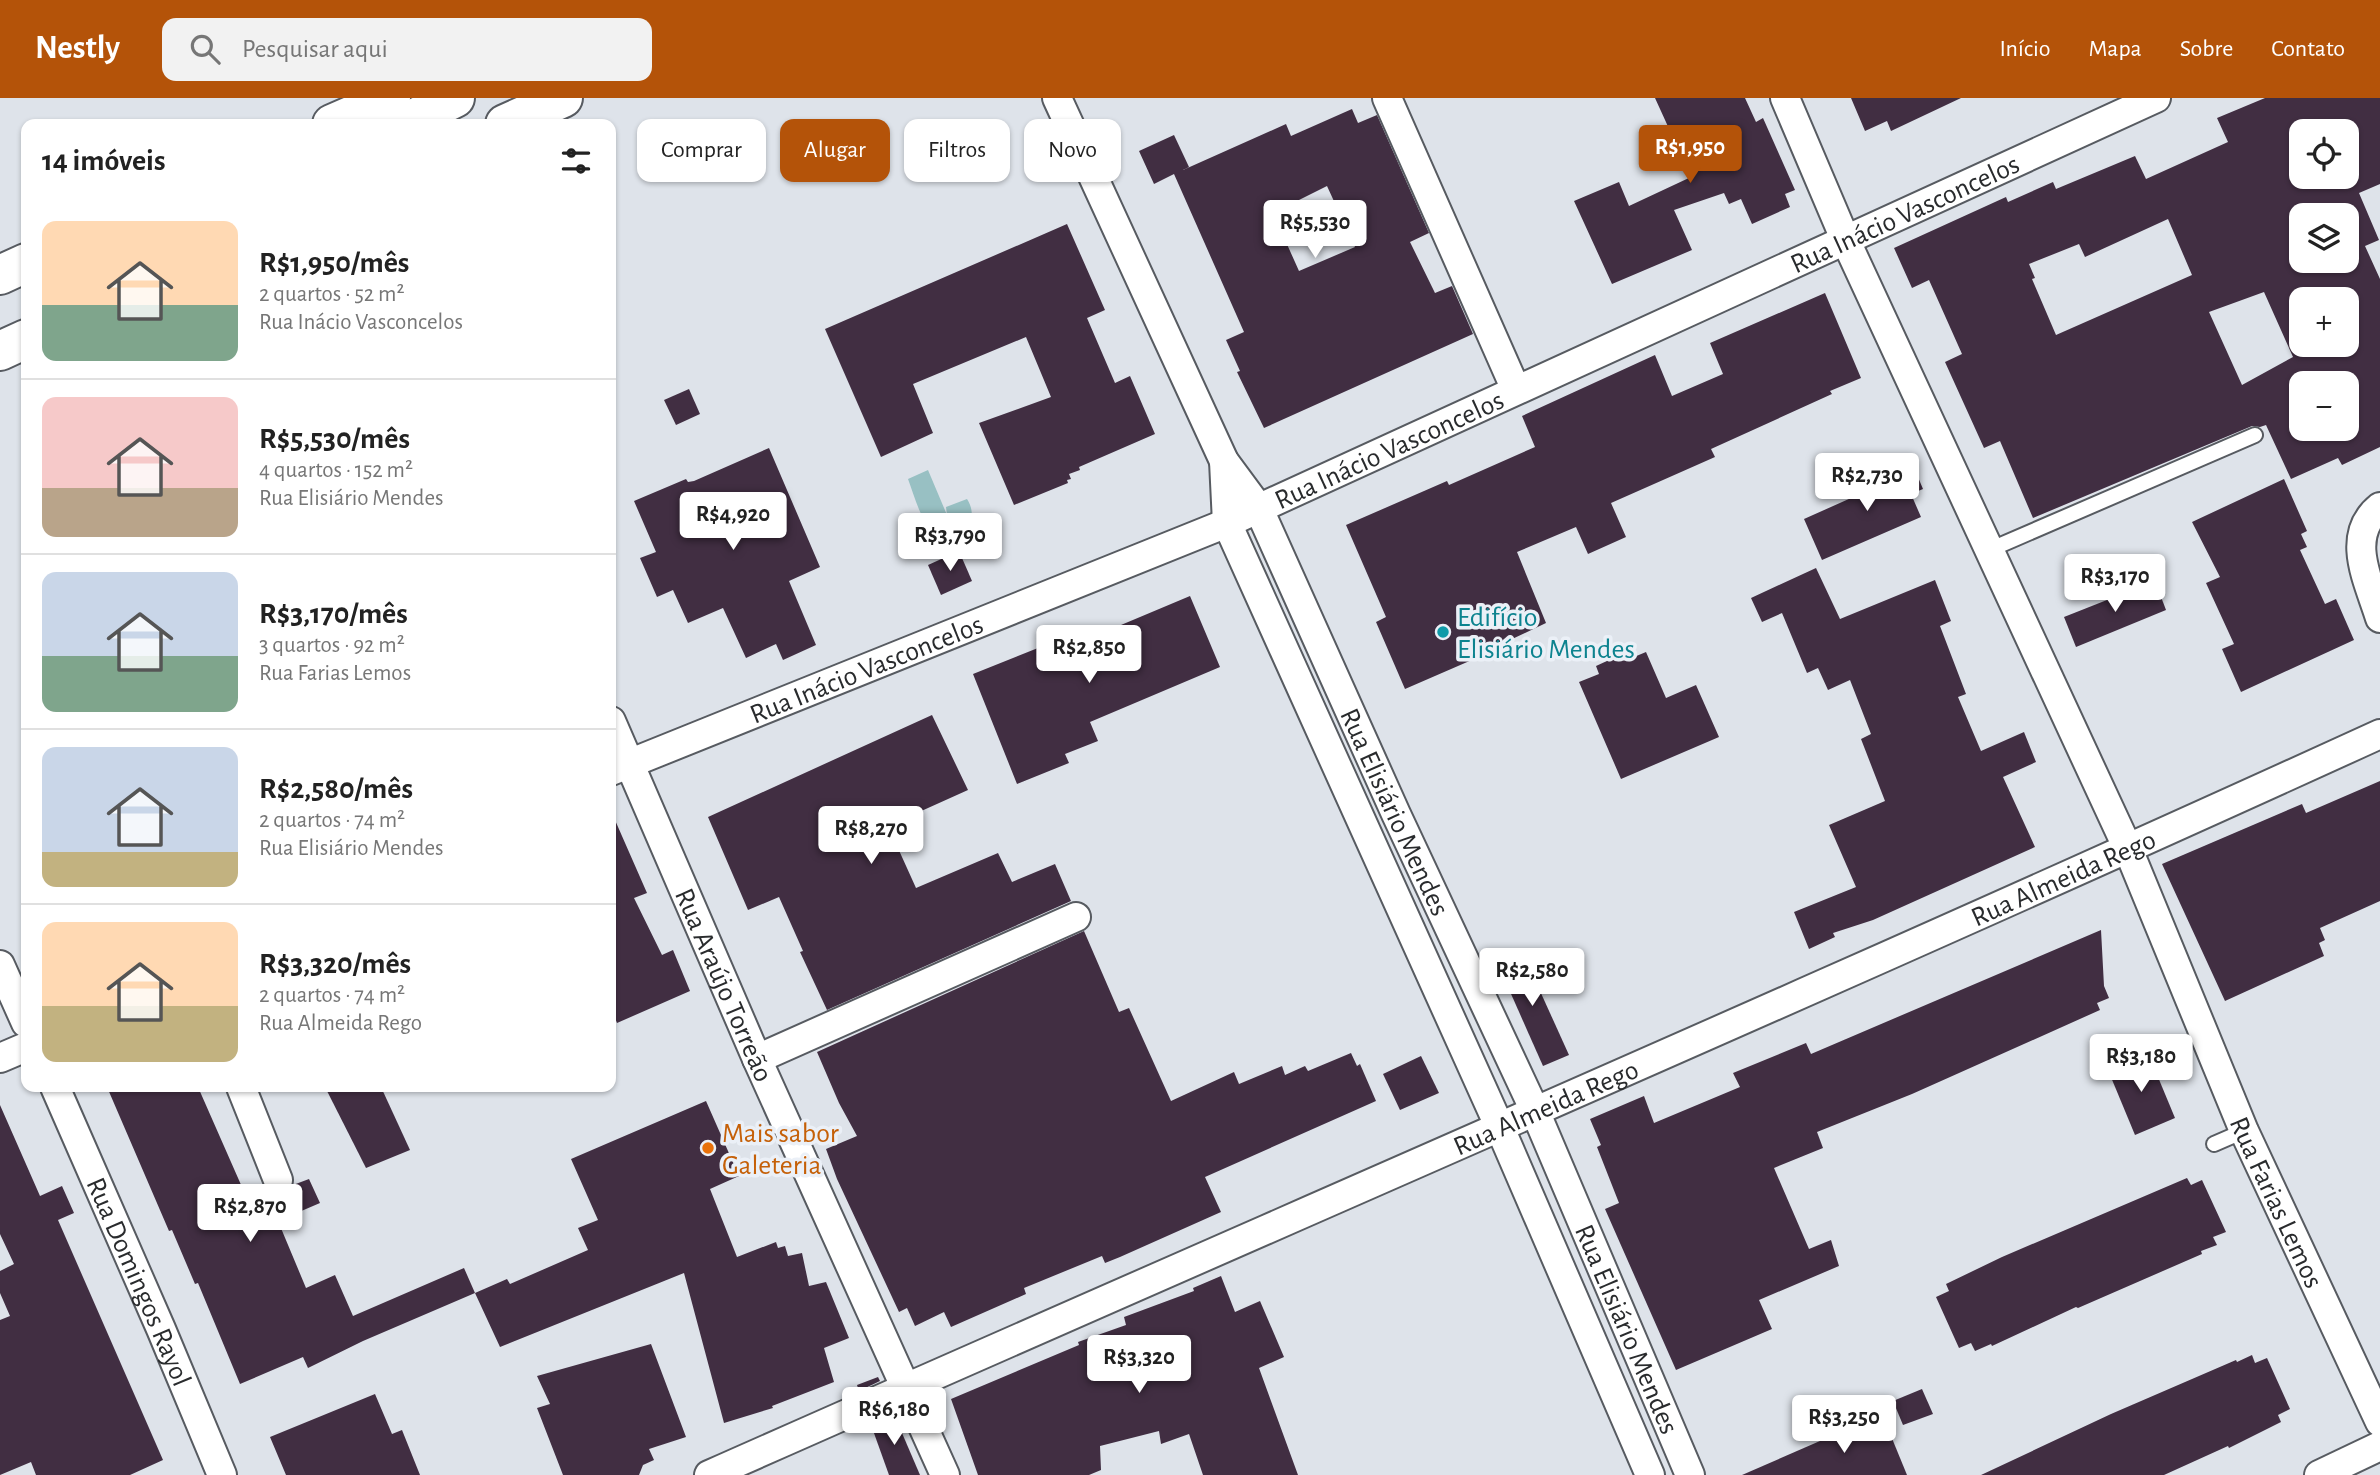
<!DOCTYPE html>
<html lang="pt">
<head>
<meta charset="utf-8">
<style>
  :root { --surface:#fff; --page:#f2f2f2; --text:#222; --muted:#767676; --line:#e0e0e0; --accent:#b45309 }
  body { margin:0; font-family:"Alegreya Sans",sans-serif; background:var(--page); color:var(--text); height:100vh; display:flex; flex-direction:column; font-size:26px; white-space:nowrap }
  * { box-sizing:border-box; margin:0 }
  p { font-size:23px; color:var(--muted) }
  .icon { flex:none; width:38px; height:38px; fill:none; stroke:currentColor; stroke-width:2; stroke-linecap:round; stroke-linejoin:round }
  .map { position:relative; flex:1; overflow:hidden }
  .panel { position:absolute; left:21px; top:21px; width:595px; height:973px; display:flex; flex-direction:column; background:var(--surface); border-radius:14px; box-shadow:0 2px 5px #0004 }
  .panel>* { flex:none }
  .guide { position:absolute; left:637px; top:21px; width:665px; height:63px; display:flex; gap:14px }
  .fabs { position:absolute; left:2289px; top:21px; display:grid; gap:14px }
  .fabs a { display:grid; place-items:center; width:70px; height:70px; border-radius:14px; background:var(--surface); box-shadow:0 2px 5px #0004; font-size:35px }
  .price { position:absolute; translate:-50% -60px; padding:0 16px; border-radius:7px; background:#fff; color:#222; font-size:23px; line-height:46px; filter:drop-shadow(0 2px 4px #0008) }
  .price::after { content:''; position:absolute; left:50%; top:42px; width:21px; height:16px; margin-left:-10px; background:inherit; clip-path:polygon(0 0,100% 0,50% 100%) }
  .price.active { background:var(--accent); color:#fff }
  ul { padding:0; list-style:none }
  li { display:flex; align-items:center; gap:21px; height:175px; padding:0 21px }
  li+li { border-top:2px solid var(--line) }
  li span { display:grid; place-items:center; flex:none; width:196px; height:140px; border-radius:14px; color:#555 }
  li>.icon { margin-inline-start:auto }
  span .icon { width:84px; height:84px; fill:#fffc; stroke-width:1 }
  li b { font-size:30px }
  h2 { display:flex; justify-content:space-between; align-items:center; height:84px; padding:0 21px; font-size:30px }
  .chip { padding:0 24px; border-radius:14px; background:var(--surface); box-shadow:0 2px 5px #0004; font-size:24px; line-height:63px }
  .chip.active { background:var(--accent); color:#fff }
  header { display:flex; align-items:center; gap:42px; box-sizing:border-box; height:98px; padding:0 35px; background:var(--accent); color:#fff }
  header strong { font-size:33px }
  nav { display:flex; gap:38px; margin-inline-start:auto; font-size:24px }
  .search { width:490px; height:63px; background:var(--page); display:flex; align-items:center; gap:18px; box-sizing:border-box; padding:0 24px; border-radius:14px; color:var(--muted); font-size:26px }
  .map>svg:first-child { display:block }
</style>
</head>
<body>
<header>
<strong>Nestly</strong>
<div class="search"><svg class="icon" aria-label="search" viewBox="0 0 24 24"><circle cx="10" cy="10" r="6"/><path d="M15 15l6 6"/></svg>Pesquisar aqui</div>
<nav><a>Início</a><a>Mapa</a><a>Sobre</a><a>Contato</a></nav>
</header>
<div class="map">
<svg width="2380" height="1377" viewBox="0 0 2380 1377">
  <rect width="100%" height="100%" fill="#dee3ea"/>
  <!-- water -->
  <path fill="#98c0c3" d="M928 372 947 417 946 409 967 401C984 427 952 455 931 432 920 420 914 397 908 381Z"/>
  <!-- building -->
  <g fill="#412e42" fill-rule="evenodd">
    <polygon points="1655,0 1745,0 1756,24 1763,20 1795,92 1785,96 1790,109 1752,126 1741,101 1729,106 1724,95 1674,112 1692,152 1612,186 1574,103 1619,84 1629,108 1691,79"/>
    <polygon points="1851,0 1961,0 1891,33 1887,23 1865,33"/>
    <path d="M2265 0H2380V86L2359 95 2379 142 2365 148 2380 181V349L2342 367 2338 360 2291 381 2266 327 2260 329 2252 328 2033 420 2000 343 1984 350 1945 264 1962 256 1929 182 1912 190 1894 150 2006 99 2008 104 2053 84 2056 91 2135 58 2146 81 2228 44 2217 20ZM2301 33H2347V79H2301ZM2301 117H2347V163H2301ZM2168 121 2192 177 2056 237 2032 181 2035 180 2029 166 2079 146 2085 159ZM2264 194 2293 259 2242 287 2209 214ZM2301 201H2347V247H2301ZM2301 285H2347V331H2301Z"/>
    <path d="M1352 11 1358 25 1377 17 1429 135 1410 144 1435 195 1452 188 1473 236 1264 330 1237 274 1240 273 1226 242 1244 234 1174 76 1154 86 1139 53 1174 37 1189 69 1183 72 1286 26 1291 38ZM1327 88 1355 149 1299 173 1273 115Z"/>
    <polygon points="1067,126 1105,212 1087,220 1115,285 1130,278 1155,336 1079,369 1080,372 1069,376 1071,381 1067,382 1068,385 1014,407 979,325 1051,299 1026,239 913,286 933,335 881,359 825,231"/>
    <polygon points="1825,195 1861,280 1830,293 1832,296 1711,351 1715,359 1611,405 1626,439 1588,456 1576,429 1517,454 1546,525 1510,542 1511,545 1405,591 1376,524 1386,519 1346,427 1447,383 1449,387 1535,349 1522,318 1655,257 1672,298 1723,276 1710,245"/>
    <polygon points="689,291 700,316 676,327 664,302"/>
    <polygon points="769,350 820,469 789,483 816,547 783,562 776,546 746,560 723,510 688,525 673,492 657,499 640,460 656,454 634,403 686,381 688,384 694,383"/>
    <polygon points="1912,365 1923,391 1911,396 1921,419 1822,462 1804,421 1860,396 1858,389"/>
    <polygon points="2284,381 2307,433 2301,436 2307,449 2300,452 2325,506 2336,501 2354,542 2241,594 2222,551 2234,546 2206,485 2220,479 2192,424"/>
    <polygon points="959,453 972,483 941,497 928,467"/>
    <polygon points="1816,470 1840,521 1935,482 1951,523 1940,528 1966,596 1958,599 1981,653 2024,634 2036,664 2003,679 2035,749 1873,822 1833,835 1835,839 1809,851 1794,814 1856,789 1829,727 1885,703 1861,641 1871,636 1850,582 1828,592 1818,570 1807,575 1782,515 1762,524 1751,500"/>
    <polygon points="2155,483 2166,512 2076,549 2064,519"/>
    <polygon points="1190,498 1220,569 1090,624 1098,643 1065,656 1069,665 1017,686 973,576 1058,542 1063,555 1122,531 1121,527"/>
    <polygon points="1631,552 1634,559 1646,554 1666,600 1696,587 1719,639 1621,681 1579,584 1599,576 1596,568"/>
    <polygon points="932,617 968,692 888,728 916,790 998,755 1012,784 1055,766 1071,803 827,912 800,854 803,853 779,799 748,812 708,719"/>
    <polygon points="2380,683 2380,803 2320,830 2325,842 2319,845 2324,858 2225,903 2162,766 2302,706 2306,715"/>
    <polygon points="611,713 647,795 634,800 662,857 673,852 690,893 617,925 611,910"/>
    <polygon points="2101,832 2104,888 2109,900 2097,905 2100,912 1912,996 1817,1034 1823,1050 1774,1070 1809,1151 1831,1142 1839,1168 1759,1202 1772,1231 1676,1272 1605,1111 1619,1105 1597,1049 1601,1047 1590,1021 1644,998 1654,1025 1740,989 1733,975 1806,945 1811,956"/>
    <polygon points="1084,833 1119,914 1129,910 1171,1003 1234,974 1239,986 1282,968 1285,977 1305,968 1308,973 1351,955 1357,968 1360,966 1376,1003 1205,1079 1221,1114 1120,1159 1105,1165 1102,1158 1024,1190 1026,1196 951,1229 944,1214 915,1228 907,1210 899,1214 837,1081 826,1051 857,1038 839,1005 817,954"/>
    <polygon points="1521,851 1569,957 1543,968 1496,862"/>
    <polygon points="2148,955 2175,1020 2135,1037 2108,972"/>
    <polygon points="1421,958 1439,995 1400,1012 1383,976"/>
    <polygon points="107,989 198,989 249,1105 271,1097 285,1097 293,1087 309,1081 320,1105 278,1123 306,1190 335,1177 353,1218 464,1170 475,1195 363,1243 308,1270 303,1259 240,1286 198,1185 195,1186 172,1132 169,1133"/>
    <polygon points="325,989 381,989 410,1052 366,1070"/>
    <polygon points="706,1003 739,1078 710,1091 737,1159 776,1144 778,1150 785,1148 788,1158 802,1155 809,1188 826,1184 849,1240 824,1250 834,1284 772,1308 773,1310 724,1325 684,1175 500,1249 475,1195 507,1181 510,1186 588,1152 578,1130 598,1122 571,1061"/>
    <polygon points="0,1007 40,1098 62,1088 74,1115 58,1122 163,1362 130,1377 36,1377 31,1364 0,1377 0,1222 10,1218 0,1195 0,1173 14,1166 0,1136"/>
    <polygon points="2187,1080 2191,1087 2202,1082 2226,1134 2213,1139 2217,1147 2201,1153 2202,1156 2078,1210 2076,1209 1992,1248 1991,1246 1975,1253 1971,1245 1959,1250 1936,1199 1949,1193 1946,1186 2002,1159"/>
    <polygon points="1221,1178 1235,1214 1260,1203 1284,1259 1259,1270 1298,1377 1203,1377 1189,1336 1161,1346 1159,1333 1100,1348 1101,1372 1089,1377 978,1377 951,1301 1079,1247 1078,1244 1126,1227 1124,1219 1194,1193 1193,1190"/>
    <polygon points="651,1246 686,1339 649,1351 654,1362 643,1367 639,1377 563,1377 537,1310 550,1306 537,1278"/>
    <polygon points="2252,1257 2255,1265 2267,1260 2290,1311 2278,1317 2281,1324 2229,1350 2228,1348 2164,1377 1981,1377 2111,1316 2236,1262 2237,1264"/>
    <polygon points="878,1279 880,1283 859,1293 857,1287"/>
    <polygon points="1922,1291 1933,1316 1903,1327 1893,1303"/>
    <polygon points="375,1296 392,1336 402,1332 420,1377 286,1377 270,1339"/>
    <polygon points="893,1314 920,1377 889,1377 870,1324"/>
    <polygon points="1882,1316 1907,1377 1742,1377"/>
  </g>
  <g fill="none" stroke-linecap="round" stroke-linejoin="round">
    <defs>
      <g id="lane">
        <polyline points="1989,452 2255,337"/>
        <polyline points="2214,1046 2244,1033"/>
      </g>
      <g id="street">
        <path id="s1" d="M1057 0 1224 363 1258 409 1396 716 1535 1013 1690 1377"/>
        <polyline points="1387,0 1516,292"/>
        <path id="s2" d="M1785 0 1845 141 2128 751 2244 1033 2380 1324"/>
        <polyline points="1224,363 1227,425 1500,1030 1650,1377"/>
        <path d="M2380 409C2344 438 2369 484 2380 520"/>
        <path id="s3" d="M611 623 757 961 945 1377"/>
        <path id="s4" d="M611 673 1227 425 2156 0"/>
        <polyline points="0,867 26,925"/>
        <polyline points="0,960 26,949"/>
        <polyline points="757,961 1076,819"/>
        <path id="s5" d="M55 989 161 1231 222 1377"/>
        <polyline points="241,989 278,1082"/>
        <path id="s6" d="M709 1377C1266 1130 1826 889 2380 636"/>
        <polyline points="2319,1377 2380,1348"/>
      </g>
      <g id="primary">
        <polyline points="332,26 391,0"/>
        <polyline points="403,26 455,0"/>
        <polyline points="505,26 563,0"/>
        <polyline points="0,177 26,165"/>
        <polyline points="0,253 26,241"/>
      </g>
    </defs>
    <!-- lane casing -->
    <use href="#lane" stroke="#575b61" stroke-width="18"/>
    <!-- street casing -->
    <use href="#street" stroke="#575b61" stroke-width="32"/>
    <!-- primary casing -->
    <use href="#primary" stroke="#575b61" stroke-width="42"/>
    <!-- lane -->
    <use href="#lane" stroke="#fff" stroke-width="14"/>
    <!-- street -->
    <use href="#street" stroke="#fff" stroke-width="28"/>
    <!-- primary -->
    <use href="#primary" stroke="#fff" stroke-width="38"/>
  </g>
  <!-- markers -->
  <circle fill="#0f9aa8" stroke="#ebf0f7" stroke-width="2.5" cx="1443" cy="534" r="7"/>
  <circle fill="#e8710a" stroke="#ebf0f7" stroke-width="2.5" cx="708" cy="1050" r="7"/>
  <g text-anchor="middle" stroke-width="7" stroke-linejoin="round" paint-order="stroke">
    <!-- street labels -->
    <g font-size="28" fill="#292b2d" stroke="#ebf0f7">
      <text dy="10" stroke="none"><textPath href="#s4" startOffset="1409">Rua Inácio Vasconcelos</textPath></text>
      <text dy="10" stroke="none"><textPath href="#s4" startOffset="842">Rua Inácio Vasconcelos</textPath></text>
      <text dy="10" stroke="none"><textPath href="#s4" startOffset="275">Rua Inácio Vasconcelos</textPath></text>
      <text dy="10" stroke="none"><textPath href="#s1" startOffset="791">Rua Elisiário Mendes</textPath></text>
      <text dy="10" stroke="none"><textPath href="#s6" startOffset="1480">Rua Almeida Rego</textPath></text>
      <text dy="10" stroke="none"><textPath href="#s3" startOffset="287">Rua Araújo Torreão</textPath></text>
      <text dy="10" stroke="none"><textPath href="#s6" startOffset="914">Rua Almeida Rego</textPath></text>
      <text dy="10" stroke="none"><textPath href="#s2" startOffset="1209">Rua Farias Lemos</textPath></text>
      <text dy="10" stroke="none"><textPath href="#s5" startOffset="212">Rua Domingos Rayol</textPath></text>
      <text dy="10" stroke="none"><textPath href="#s1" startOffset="1358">Rua Elisiário Mendes</textPath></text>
    </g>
    <!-- culture labels -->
    <g font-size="28" fill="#0d838f" stroke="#ebf0f7" text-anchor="start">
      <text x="1457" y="528">Edifício<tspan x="1457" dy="32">Elisiário Mendes</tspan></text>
    </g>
    <!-- food labels -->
    <g font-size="28" fill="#c56008" stroke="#ebf0f7" text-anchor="start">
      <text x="722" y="1044">Mais sabor<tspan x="722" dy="32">Galeteria</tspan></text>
    </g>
  </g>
</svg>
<div class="fabs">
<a><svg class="icon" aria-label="locate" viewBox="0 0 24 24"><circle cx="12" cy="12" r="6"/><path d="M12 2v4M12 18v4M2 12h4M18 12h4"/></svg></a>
<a><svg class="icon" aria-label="layers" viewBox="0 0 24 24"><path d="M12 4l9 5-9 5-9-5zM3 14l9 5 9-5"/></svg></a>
<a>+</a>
<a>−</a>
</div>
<b class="price active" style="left:1690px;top:87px">R$1,950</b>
<b class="price" style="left:1315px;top:162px">R$5,530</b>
<b class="price" style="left:1867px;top:415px">R$2,730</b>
<b class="price" style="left:733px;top:454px">R$4,920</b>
<b class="price" style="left:950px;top:475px">R$3,790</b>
<b class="price" style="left:2115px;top:516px">R$3,170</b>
<b class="price" style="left:1089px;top:587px">R$2,850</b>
<b class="price" style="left:871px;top:768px">R$8,270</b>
<b class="price" style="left:1532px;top:910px">R$2,580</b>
<b class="price" style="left:2141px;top:996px">R$3,180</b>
<b class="price" style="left:250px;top:1146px">R$2,870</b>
<b class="price" style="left:1139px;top:1297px">R$3,320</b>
<b class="price" style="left:894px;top:1349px">R$6,180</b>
<b class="price" style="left:1844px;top:1357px">R$3,250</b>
<div class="guide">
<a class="chip">Comprar</a>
<a class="chip active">Alugar</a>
<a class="chip">Filtros</a>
<a class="chip">Novo</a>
</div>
<section class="panel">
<h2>14 imóveis<svg class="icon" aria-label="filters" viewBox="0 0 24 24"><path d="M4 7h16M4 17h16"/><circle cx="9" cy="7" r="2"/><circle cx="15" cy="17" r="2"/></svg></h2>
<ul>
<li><span style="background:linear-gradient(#ffd9b3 60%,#7fa58c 0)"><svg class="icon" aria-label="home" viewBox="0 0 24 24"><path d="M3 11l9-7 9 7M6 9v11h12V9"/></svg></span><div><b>R$1,950/mês</b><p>2 quartos · 52 m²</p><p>Rua Inácio Vasconcelos</p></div></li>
<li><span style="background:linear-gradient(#f6c9c9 65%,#b9a48a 0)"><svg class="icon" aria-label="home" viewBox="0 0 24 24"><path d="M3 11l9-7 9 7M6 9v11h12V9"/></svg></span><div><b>R$5,530/mês</b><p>4 quartos · 152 m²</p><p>Rua Elisiário Mendes</p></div></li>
<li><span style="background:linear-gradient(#c9d6e8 60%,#7fa58c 0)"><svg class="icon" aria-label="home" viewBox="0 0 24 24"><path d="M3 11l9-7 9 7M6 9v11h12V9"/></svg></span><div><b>R$3,170/mês</b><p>3 quartos · 92 m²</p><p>Rua Farias Lemos</p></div></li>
<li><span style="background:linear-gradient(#c9d6e8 75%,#c2b280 0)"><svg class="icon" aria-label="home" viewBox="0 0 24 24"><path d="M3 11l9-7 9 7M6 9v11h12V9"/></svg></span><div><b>R$2,580/mês</b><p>2 quartos · 74 m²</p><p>Rua Elisiário Mendes</p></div></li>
<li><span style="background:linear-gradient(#ffd9b3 60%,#c2b280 0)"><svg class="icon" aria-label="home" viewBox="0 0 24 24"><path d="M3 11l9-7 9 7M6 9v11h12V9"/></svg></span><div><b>R$3,320/mês</b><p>2 quartos · 74 m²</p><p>Rua Almeida Rego</p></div></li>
</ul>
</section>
</div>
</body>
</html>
